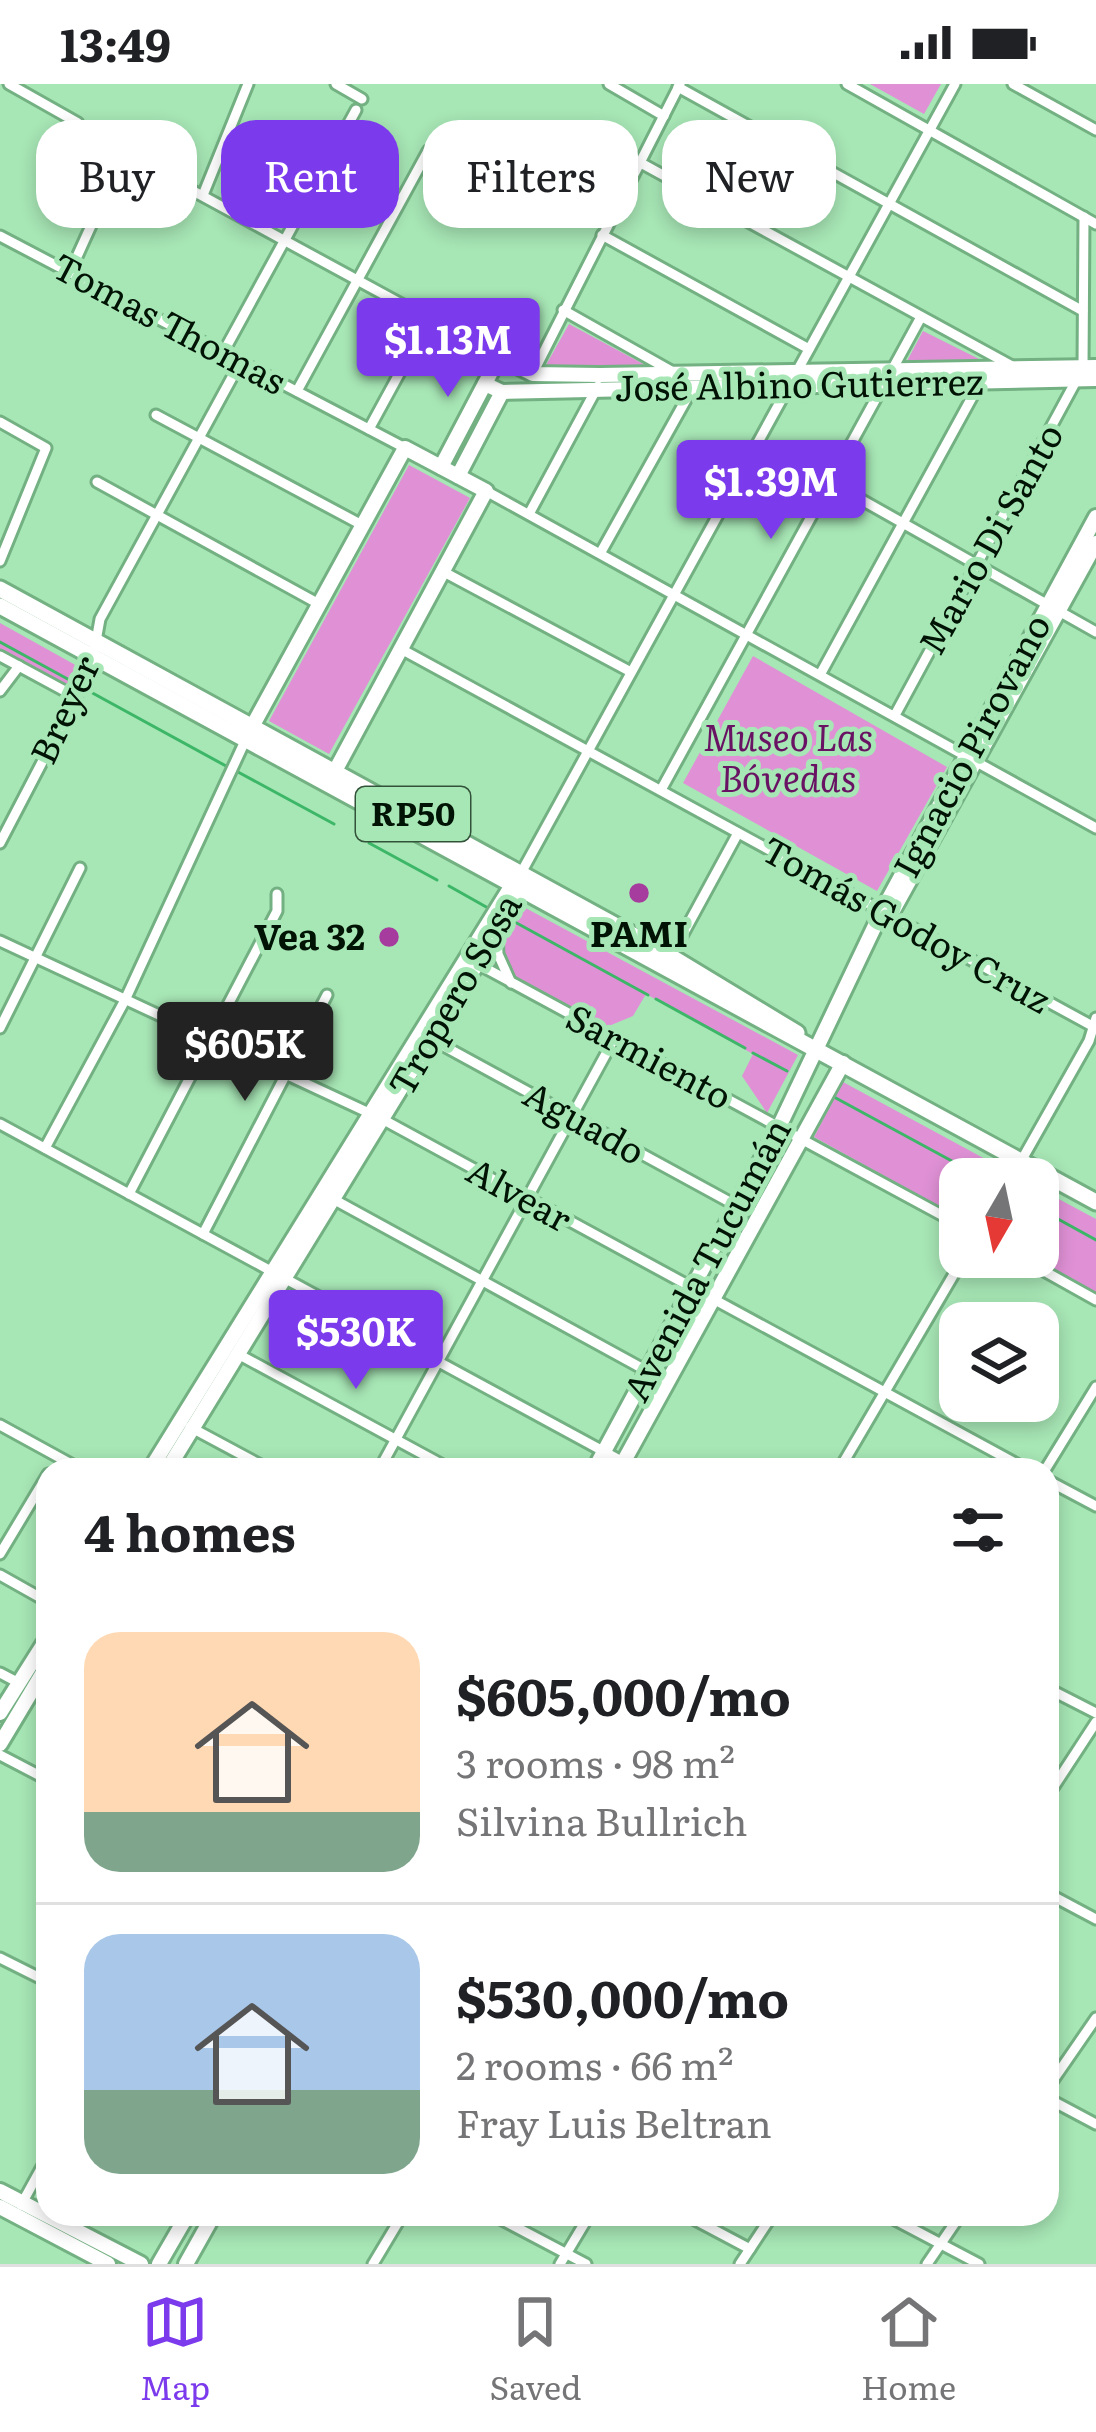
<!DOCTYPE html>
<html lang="en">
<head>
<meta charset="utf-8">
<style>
  :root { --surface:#fff; --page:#f6f6f6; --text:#202124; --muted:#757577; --line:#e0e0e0; --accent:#7c3aed }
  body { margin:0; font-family:Literata,serif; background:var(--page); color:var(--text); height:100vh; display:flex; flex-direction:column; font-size:45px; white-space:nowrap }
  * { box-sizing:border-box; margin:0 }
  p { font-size:39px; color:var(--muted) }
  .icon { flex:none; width:66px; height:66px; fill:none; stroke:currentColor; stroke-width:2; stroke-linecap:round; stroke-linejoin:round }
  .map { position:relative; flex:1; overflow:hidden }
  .side { position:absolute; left:36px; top:1374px; width:1023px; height:768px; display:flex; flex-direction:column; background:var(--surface); border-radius:36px; box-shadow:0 6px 18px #0003 }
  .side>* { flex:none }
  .hud { position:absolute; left:36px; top:36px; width:1026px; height:108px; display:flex; gap:24px }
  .needle { width:78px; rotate:189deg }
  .tools { position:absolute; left:939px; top:1074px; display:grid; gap:24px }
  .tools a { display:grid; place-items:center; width:120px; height:120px; border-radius:24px; background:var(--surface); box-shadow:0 6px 18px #0003; font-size:60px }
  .price { position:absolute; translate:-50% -102px; padding:0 27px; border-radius:12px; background:var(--accent); color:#fff; font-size:39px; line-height:78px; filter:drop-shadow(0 3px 6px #0008) }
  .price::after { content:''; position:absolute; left:50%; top:72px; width:36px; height:27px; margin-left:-18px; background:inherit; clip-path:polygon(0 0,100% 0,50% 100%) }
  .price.current { background:#222; color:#fff }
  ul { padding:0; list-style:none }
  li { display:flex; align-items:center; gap:36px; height:300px; padding:0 48px }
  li+li { border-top:3px solid var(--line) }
  li span { display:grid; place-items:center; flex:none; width:336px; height:240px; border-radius:36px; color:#555 }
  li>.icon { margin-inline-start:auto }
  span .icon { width:144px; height:144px; fill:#fffc; stroke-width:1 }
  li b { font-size:51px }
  h2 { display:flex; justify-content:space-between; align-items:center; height:144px; padding:0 48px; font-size:51px }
  .pill { padding:0 42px; border-radius:36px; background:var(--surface); box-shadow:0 6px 18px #0003; font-size:42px; line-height:108px }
  .pill.current { background:var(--accent); color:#fff }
  .status { display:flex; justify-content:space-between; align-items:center; height:84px; padding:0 60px; background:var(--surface); direction:ltr }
  .status svg { height:33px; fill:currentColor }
  .menu { display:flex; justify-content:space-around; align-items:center; height:168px; border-top:3px solid var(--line); background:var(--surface); font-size:33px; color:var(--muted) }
  .menu a { display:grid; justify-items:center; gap:6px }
  .menu .current { color:var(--accent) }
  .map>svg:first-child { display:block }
</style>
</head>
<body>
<div class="status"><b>13:49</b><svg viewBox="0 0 49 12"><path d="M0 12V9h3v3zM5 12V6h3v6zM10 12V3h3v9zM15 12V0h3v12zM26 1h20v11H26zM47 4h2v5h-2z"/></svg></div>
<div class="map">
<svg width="1096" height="2180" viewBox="0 0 1096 2180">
  <rect width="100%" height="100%" fill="#a7e6b5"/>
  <!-- green -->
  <g fill="#e091d6">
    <polygon points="870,0 941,0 924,30"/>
    <polygon points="569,240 647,282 545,283"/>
    <polygon points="923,247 981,276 907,277"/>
    <polygon points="409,381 470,414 329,670 269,637"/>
    <polygon points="0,539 79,583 72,605 0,567"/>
    <polygon points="753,572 947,683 877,807 683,699"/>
    <polygon points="520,821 798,971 767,1029 742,992 753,970 646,910 633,932 604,944 487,877"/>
    <polygon points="843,998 1022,1095 960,1095 960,1134 814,1053"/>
    <polygon points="1038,1104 1096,1135 1096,1209 1031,1173 1038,1173"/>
  </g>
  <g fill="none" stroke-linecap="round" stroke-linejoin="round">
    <!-- stream -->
    <g stroke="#3cb667" stroke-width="3">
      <polyline points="0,558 75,599"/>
      <polyline points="87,606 226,682"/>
      <polyline points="238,688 334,740"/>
      <polyline points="369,759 437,796"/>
      <polyline points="449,802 488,824"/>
      <polyline points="513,837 648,911"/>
      <polyline points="656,915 745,964"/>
      <polyline points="753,969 787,987"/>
      <polyline points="834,1013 985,1095"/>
      <polyline points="1038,1124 1096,1156"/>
    </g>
    <defs>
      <g id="street">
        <polyline points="9,0 78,39"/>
        <polyline points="336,0 362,15"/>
        <polyline points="609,0 664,32"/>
        <polyline points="847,0 1096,140"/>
        <polyline points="1013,0 1096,46"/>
        <polyline points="678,3 1083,227"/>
        <polyline points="639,78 1012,282"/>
        <polyline points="173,96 499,273"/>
        <polyline points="203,111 248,0"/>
        <polyline points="602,151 809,265"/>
        <polyline points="0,152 405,364"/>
        <polyline points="70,188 105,111"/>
        <polyline points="563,226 673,288"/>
        <polyline points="224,267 356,26"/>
        <polyline points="892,286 921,233"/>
        <polyline points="533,289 680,0"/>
        <polyline points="297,307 428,67"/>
        <polyline points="156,331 362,441"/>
        <polyline points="0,338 46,364 0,477"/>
        <polyline points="369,345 429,235"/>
        <polyline points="97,398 319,520"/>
        <polyline points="830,398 1096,548"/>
        <polyline points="486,407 1096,744"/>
        <polyline points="529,430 598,302"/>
        <polyline points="601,468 692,305"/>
        <polyline points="442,487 631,588"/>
        <polyline points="401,565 1096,944"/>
        <polyline points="0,572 76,613"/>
        <polyline points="821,589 982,295"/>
        <polyline points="0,607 19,582"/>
        <polyline points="895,631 1083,284 1084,133"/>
        <polyline points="661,706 884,300"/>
        <polyline points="0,759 76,613 93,574 100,535 241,277"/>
        <polyline points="521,789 955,0"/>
        <polyline points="497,847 498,870 511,899"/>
        <polyline points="0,857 382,1035 1028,1386"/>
        <polyline points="670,874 738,749"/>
        <polyline points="474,878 960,1141"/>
        <polyline points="0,944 80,784"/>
        <polyline points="431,955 737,1122"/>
        <polyline points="0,1040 638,1386"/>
        <polyline points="45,1064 125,916 245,657"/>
        <polyline points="1011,1095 1089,957 1096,934"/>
        <polyline points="129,1110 277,827 277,810"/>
        <polyline points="333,1115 647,1287"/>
        <polyline points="203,1150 327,911"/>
        <polyline points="1019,1173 1096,1216"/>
        <polyline points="238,1270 452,1386"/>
        <polyline points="0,1341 82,1386"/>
        <polyline points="190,1343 270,1386"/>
        <polyline points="379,1386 614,955"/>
        <polyline points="839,1386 964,1173"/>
        <polyline points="1045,1386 1096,1303"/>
        <polyline points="1047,1396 1096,1422"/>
        <polyline points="0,1470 48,1390"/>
        <polyline points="0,1491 48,1518"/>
        <polyline points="0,1589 19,1599"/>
        <polyline points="1047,1604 1096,1629"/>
        <polyline points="0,1671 48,1696"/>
        <polyline points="1047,1713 1096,1638"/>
        <polyline points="1047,1809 1096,1835"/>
        <polyline points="0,1874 48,1898"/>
        <polyline points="1047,2005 1096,1934"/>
        <polyline points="1047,2014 1096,2040"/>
        <polyline points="21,2121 48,2072"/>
        <polyline points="491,2130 586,2180"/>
        <polyline points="684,2130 750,2165"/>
        <polyline points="884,2130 979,2180"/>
        <polyline points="373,2180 403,2130"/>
        <polyline points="560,2180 590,2130"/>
        <polyline points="740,2180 773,2130"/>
        <polyline points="927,2180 961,2130"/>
      </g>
      <g id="secondary">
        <polyline points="485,300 502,308 1096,295"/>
        <polyline points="441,383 499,273 533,290 600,291 1096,283"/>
        <polyline points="458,392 502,308"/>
        <polyline points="247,652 405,364 486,407 335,687"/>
        <polyline points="892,828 1096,459"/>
        <polyline points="150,1386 517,793"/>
        <polyline points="167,1386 521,808 521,795"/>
        <polyline points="594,1386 779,1043 881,829 1096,433"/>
        <polyline points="619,1386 843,979"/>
        <polyline points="0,1629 48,1553"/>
        <polyline points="0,1660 48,1580"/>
        <polyline points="0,2107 141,2180"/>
        <polyline points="0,2123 108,2180"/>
        <polyline points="159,2180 188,2130"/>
        <polyline points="186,2180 214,2130"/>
      </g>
      <g id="primary">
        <polyline points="0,505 655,863 797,949"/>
        <polyline points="0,522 1096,1118"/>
      </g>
    </defs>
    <!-- street casing -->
    <use href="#street" stroke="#73b082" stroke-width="15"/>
    <!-- secondary casing -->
    <use href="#secondary" stroke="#73b082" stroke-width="20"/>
    <!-- primary casing -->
    <use href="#primary" stroke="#73b082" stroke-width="21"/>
    <!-- street -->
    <use href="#street" stroke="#fff" stroke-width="9"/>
    <!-- secondary -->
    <use href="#secondary" stroke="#fff" stroke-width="14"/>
    <!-- primary -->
    <use href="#primary" stroke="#fff" stroke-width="15"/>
  </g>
  <!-- markers -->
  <g fill="#a63c9d" stroke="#a7e6b5" stroke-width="4.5">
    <circle cx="639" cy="809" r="12"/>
    <circle cx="389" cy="853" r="12"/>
  </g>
  <g text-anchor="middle" stroke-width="10" stroke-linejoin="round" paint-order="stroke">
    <!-- shield labels -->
    <rect fill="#a7e6b5" stroke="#325239" stroke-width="3" x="356" y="703" width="114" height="54" rx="9"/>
    <g font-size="33" font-weight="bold" fill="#001304">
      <text x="413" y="742">RP50</text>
    </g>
    <!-- street labels -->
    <g font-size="36" fill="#001304" stroke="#a7e6b5">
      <text transform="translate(169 240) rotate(28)" y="13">Tomas Thomas</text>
      <text transform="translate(799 301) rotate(-1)" y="13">José Albino Gutierrez</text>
      <text transform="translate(991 455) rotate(-61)" y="13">Mario Di Santo</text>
      <text transform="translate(65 626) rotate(-65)" y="13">Breyer</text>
      <text transform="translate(972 662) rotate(-62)" y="13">Ignacio Pirovano</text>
      <text transform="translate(906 841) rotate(29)" y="13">Tomás Godoy Cruz</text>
      <text transform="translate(455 911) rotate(-60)" y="13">Tropero Sosa</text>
      <text transform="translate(649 973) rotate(28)" y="13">Sarmiento</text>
      <text transform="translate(584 1039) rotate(29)" y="13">Aguado</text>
      <text transform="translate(519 1111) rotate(29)" y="13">Alvear</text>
      <text transform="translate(707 1176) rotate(-62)" y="13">Avenida Tucumán</text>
    </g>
    <!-- park labels -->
    <g font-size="36" font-style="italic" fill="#691263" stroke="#a7e6b5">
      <text x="788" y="667">Museo Las<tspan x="788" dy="41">Bóvedas</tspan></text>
    </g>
    <!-- poi labels -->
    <g font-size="36" font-weight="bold" fill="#001304" stroke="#a7e6b5">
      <text x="639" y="863">PAMI</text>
      <text x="365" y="866" text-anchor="end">Vea 32</text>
    </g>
  </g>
</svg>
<div class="tools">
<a><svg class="needle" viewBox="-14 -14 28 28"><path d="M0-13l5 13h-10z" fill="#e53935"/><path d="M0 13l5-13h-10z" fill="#757577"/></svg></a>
<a><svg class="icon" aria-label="layers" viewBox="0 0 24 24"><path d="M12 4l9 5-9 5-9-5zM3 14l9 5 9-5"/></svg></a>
</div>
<b class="price" style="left:448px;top:316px">$1.13M</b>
<b class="price" style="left:771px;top:458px">$1.39M</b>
<b class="price current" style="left:245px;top:1020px">$605K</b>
<b class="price" style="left:356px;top:1308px">$530K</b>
<div class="hud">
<a class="pill">Buy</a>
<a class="pill current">Rent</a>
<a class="pill">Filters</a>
<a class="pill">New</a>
</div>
<section class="side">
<h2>4 homes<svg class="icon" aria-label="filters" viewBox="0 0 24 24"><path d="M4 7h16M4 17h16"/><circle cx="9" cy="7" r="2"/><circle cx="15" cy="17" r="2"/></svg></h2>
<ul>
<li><span style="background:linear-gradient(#ffd9b3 75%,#7fa58c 0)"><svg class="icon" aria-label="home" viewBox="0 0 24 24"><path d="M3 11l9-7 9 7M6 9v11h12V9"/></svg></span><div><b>$605,000/mo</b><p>3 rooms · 98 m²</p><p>Silvina Bullrich</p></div></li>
<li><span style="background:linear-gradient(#a9c7e8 65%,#7fa58c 0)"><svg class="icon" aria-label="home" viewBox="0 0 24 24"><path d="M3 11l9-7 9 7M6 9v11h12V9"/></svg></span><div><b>$530,000/mo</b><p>2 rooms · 66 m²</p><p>Fray Luis Beltran</p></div></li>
</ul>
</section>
</div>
<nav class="menu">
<a class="current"><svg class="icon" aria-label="map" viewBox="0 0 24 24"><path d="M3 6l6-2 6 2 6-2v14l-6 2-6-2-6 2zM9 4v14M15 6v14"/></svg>Map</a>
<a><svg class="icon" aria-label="saved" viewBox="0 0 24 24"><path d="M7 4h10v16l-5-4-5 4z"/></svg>Saved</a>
<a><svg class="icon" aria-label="home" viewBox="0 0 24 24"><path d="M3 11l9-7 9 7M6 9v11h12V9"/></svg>Home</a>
</nav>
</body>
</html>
